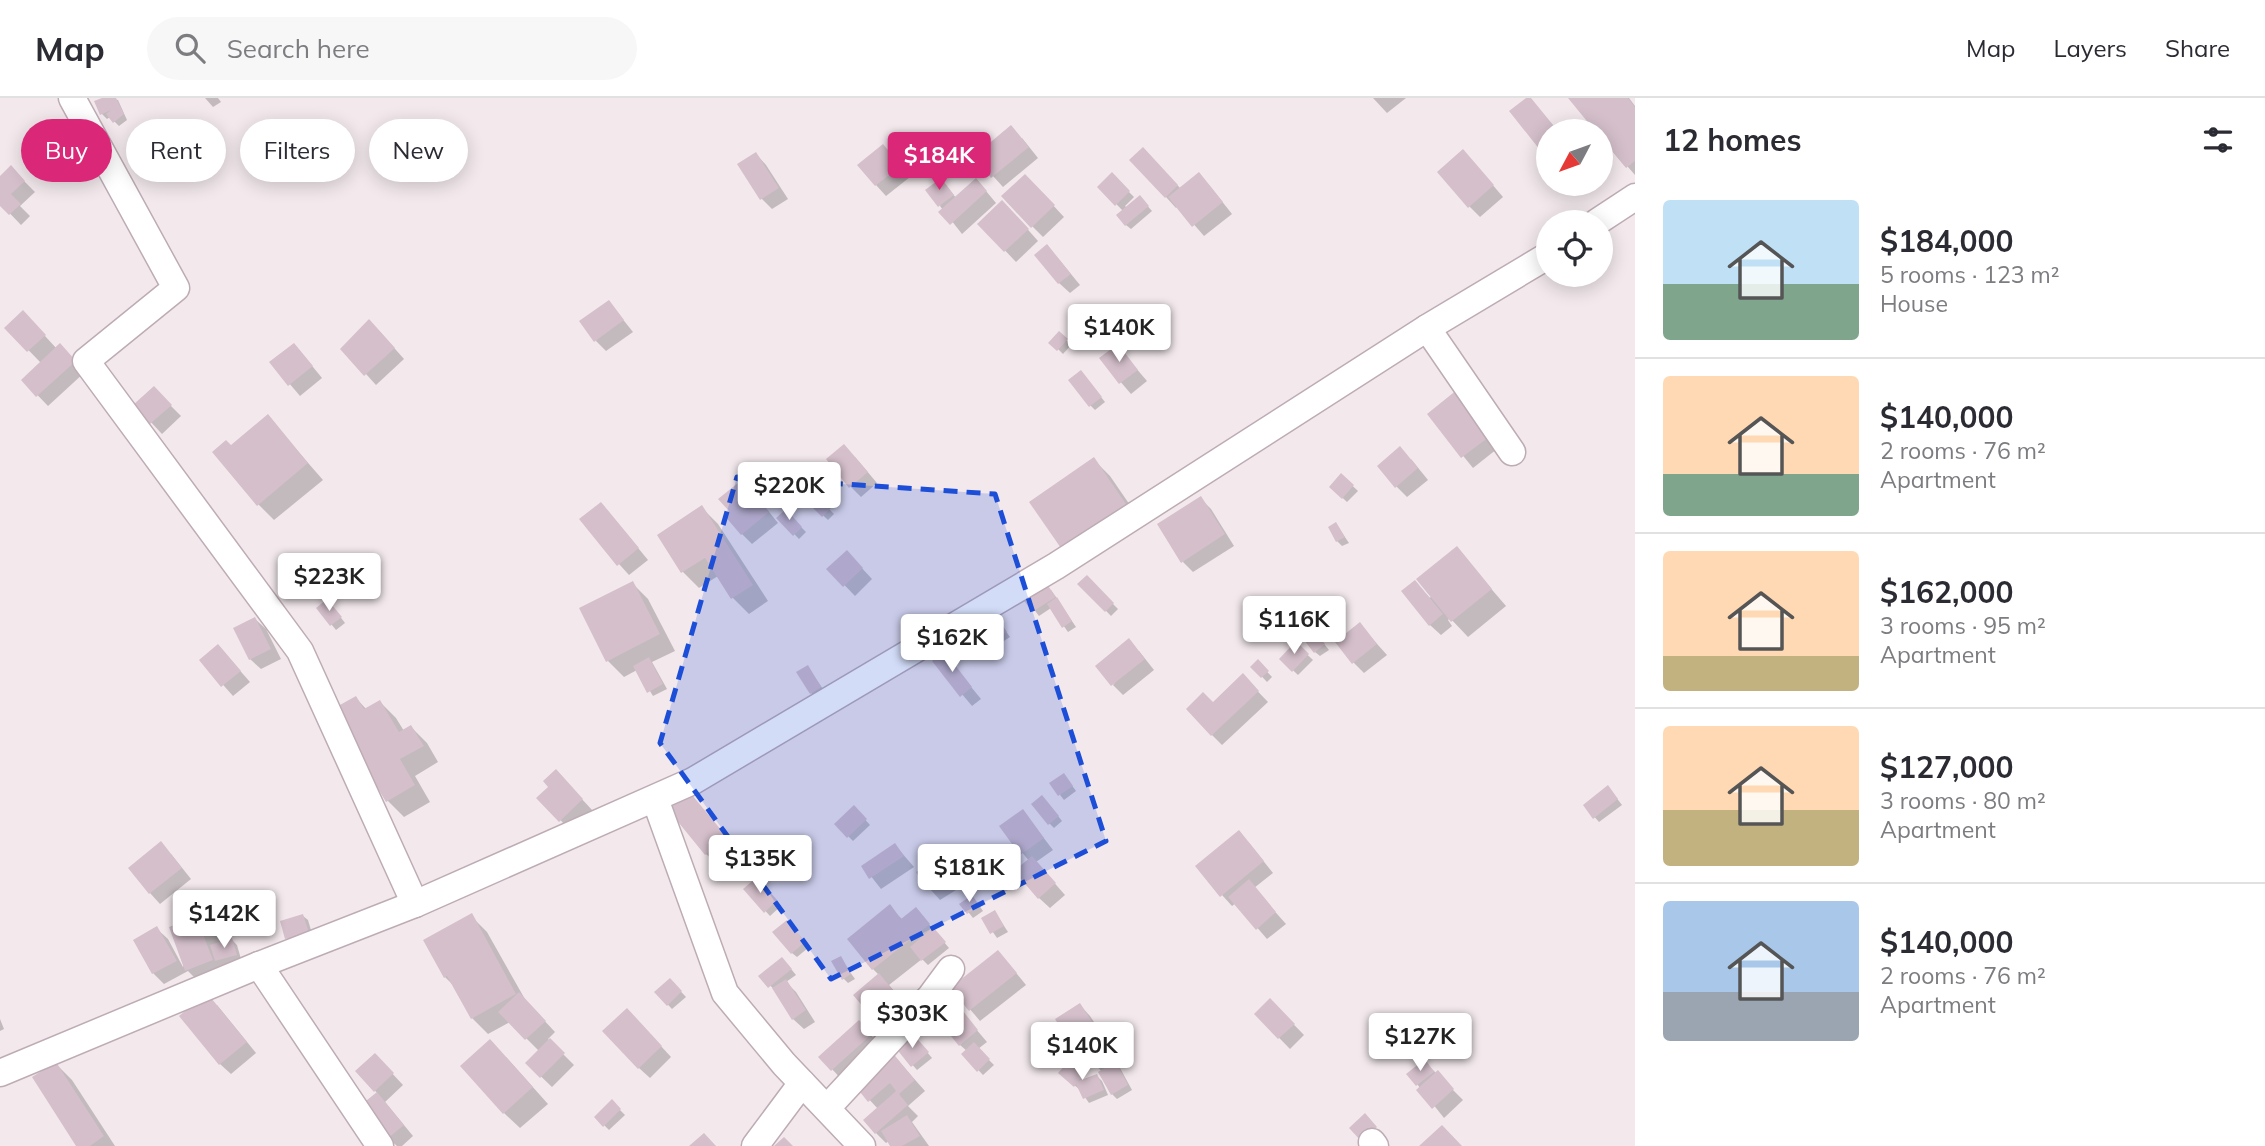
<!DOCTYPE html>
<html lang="en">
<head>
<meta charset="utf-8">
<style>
  :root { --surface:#fff; --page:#f7f7f7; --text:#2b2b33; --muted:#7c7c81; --line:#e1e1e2; --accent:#db2777 }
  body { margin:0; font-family:Mulish,sans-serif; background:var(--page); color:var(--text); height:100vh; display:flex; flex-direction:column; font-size:26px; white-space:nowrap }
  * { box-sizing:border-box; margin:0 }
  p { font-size:23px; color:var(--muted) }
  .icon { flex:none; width:38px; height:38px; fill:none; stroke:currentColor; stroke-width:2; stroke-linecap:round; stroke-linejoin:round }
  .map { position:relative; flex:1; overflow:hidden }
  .drawer { display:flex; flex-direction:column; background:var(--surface); width:630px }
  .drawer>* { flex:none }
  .guide { position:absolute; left:21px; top:21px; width:665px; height:63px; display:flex; gap:14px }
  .needle { width:46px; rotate:229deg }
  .controls { position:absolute; left:1536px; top:21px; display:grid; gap:14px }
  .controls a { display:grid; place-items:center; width:77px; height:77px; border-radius:50%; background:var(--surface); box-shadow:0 4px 18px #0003; font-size:35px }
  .price { position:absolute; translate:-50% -60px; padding:0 16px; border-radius:7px; background:#fff; color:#222; font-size:23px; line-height:46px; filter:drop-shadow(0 2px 4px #0008) }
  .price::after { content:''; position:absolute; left:50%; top:42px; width:21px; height:16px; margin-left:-10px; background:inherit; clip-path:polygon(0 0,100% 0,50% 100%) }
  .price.selected { background:var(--accent); color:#fff }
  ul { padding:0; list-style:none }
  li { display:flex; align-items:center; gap:21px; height:175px; padding:0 28px }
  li+li { border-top:2px solid var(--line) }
  li span { display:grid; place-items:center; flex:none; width:196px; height:140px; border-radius:7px; color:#555 }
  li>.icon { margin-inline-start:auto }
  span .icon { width:84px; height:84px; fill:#fffc; stroke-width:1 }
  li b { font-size:30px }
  h2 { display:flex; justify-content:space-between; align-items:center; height:84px; padding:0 28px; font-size:30px }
  .tag { padding:0 24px; border-radius:32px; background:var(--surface); box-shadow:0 4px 18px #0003; font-size:24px; line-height:63px }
  .tag.selected { background:var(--accent); color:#fff }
  header { display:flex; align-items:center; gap:42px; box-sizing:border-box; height:98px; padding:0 35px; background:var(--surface); border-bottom:2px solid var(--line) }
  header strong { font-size:33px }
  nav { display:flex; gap:38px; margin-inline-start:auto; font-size:24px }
  .search { width:490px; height:63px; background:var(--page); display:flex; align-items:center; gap:18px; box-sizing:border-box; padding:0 24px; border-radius:38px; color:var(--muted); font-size:26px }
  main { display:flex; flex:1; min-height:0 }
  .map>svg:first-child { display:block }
</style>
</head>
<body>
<header>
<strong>Map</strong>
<div class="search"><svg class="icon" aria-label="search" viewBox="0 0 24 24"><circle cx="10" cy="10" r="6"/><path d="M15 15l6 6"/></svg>Search here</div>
<nav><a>Map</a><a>Layers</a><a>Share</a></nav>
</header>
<main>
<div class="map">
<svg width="1635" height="1048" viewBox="0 0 1635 1048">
  <rect width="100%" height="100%" fill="#f3e9ed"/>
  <!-- shadow -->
  <g fill="#0003">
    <polygon points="106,0 118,2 127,22 119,28 110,19 107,21 102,16"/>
    <polygon points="205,0 218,0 221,4 213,9"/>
    <polygon points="1373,0 1406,0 1387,15"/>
    <polygon points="1528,0 1558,33 1549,33 1549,58 1511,14"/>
    <polygon points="1569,0 1629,0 1635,8 1635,77 1601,38 1601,33 1598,33"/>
    <polygon points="1022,40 1038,60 1003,89 993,78"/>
    <polygon points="756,56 766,67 788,101 772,111 762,101 740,66"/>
    <polygon points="893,59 910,79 886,98 876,87"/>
    <polygon points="1153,62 1181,91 1209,87 1232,116 1204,138 1178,108 1176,110 1166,99"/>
    <polygon points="1473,64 1503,99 1480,119 1469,108"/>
    <polygon points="11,70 35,94 20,108 30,118 21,127 0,105 0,80"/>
    <polygon points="1112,77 1134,99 1125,108 1127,110 1144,104 1152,113 1131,131 1126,127 1123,113 1100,89"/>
    <polygon points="946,87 956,100 986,93 996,105 962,136 940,108"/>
    <polygon points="1036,89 1064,119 1043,139 1032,128"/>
    <polygon points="1013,115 1038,143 1016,164 980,126"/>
    <polygon points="1057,159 1080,187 1070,195 1059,185"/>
    <polygon points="609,204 633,234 606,253 596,243"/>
    <polygon points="33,225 57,251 85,274 48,308 23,282 41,265 7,230"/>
    <polygon points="380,234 404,261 376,287 366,276"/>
    <polygon points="1059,235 1071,247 1063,256 1051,244"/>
    <polygon points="1117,248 1147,283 1131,296 1101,261"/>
    <polygon points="304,258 322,280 300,298 272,265"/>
    <polygon points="1085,279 1105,304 1095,312 1091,308"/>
    <polygon points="164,301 181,318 162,336 135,307"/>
    <polygon points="1429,316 1502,347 1473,370"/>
    <polygon points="268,319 323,382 274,422 258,406 231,349"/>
    <polygon points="855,359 877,385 861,399 851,389"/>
    <polygon points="1411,361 1428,382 1407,399 1396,388"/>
    <polygon points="1094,362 1110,378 1143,426 1081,468 1065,452"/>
    <polygon points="1342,378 1358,393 1347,404 1331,389"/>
    <polygon points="753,394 778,425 752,446 742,436"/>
    <polygon points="817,399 834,416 828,422 810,405"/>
    <polygon points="1200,400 1211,411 1234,448 1193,474 1183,464"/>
    <polygon points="702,410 718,426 768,503 749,516 733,500 718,478 699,490 683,474 659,437"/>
    <polygon points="786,414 806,434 799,441 779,420"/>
    <polygon points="611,417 648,462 629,477 619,466"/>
    <polygon points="1336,426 1349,445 1342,448 1337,443"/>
    <polygon points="1457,451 1506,508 1468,539 1450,520 1448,522 1452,528 1441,537 1430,527 1414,484 1430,500"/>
    <polygon points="847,454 872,481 855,498 829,471"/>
    <polygon points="1087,480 1118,511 1111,518 1080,486"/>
    <polygon points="632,485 648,501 675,553 652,564 667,591 653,598 637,572 624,579 608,563"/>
    <polygon points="1051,492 1076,529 1068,534 1051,510 1039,518 1026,501"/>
    <polygon points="332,508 345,525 336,532 318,510"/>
    <polygon points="255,521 266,531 281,561 261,571 250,561"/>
    <polygon points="997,521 1010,539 990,552 986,547"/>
    <polygon points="1360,527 1387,557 1364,575 1353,564"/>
    <polygon points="1320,541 1329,552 1320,558 1315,554"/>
    <polygon points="1296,546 1313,562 1298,577 1281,561"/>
    <polygon points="1139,553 1154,572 1123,597 1113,587"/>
    <polygon points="944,556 981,601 972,608 935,564"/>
    <polygon points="228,559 250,584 233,598 201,562"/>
    <polygon points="1258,564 1272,579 1267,584 1253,569"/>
    <polygon points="808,569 825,594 816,600 811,595"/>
    <polygon points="1243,578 1268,604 1222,647 1212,637 1213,606"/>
    <polygon points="356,600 367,612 380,604 396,620 404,633 411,629 427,645 438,664 415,678 430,704 404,719 388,703 334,613"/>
    <polygon points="1068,682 1076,693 1064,702 1060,697"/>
    <polygon points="566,684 593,713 571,733 539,700"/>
    <polygon points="687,693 736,751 717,766 706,756"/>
    <polygon points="1612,694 1622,707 1599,724 1585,708"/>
    <polygon points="1047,704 1062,723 1054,730 1049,725"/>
    <polygon points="854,709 870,727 853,743 836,726"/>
    <polygon points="1023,713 1053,752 1036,764 1065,797 1050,810 1039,800 1029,763 1002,729"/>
    <polygon points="1249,745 1273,775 1254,790 1286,826 1267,841 1236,805 1232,808 1222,797"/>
    <polygon points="895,747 914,769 881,791 863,768"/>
    <polygon points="171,756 191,781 160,806 150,795"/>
    <polygon points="942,759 953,770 964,787 940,802 930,791 919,774"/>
    <polygon points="756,781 781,808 770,818 745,791"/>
    <polygon points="977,804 983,813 973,820 962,806"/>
    <polygon points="889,809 903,822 916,811 949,850 928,867 922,861 889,887 906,907 882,927 872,917 879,877 873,871"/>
    <polygon points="995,814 1008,834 997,840 984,821"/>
    <polygon points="208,816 219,827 225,844 232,842 237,847 241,861 220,868 222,873 197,882 188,873 164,886 153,875 157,831 168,841 183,869"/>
    <polygon points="303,818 308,822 313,839 291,845 287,841"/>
    <polygon points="471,818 487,834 526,903 555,934 548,941 574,967 552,989 527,965 539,953 510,924 488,936 472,920 455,889 445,879 425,843"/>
    <polygon points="792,829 808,850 797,859 792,855"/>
    <polygon points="840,860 855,881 848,885 843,880"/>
    <polygon points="1008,865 1026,887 980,923 952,890"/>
    <polygon points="787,866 796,877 786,884 796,894 815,924 804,931 793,921 776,893 760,878"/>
    <polygon points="670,882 686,899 672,911 657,895"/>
    <polygon points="1270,902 1304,937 1290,951 1256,916"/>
    <polygon points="217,907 256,955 231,976 220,966"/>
    <polygon points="1080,907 1090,918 1123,968 1120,970 1132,992 1117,1001 1112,996 1102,974 1094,965 1077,975 1085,983 1097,978 1102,983 1108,997 1089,1005 1080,992 1061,975 1069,966 1056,947 1068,939"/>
    <polygon points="958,910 987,944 978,951 994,967 983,977 963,956 967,953 960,947"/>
    <polygon points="0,921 4,931 0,933"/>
    <polygon points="637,922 671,959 650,980 639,970"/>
    <polygon points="859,924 881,948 843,983 821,959"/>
    <polygon points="917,942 932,960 917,972 897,949"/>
    <polygon points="375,957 403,987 385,1004 413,1038 402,1048 397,1048 388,1040 363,1008 378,996 357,973"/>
    <polygon points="506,959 548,1006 520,1030 504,1015"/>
    <polygon points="56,966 72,982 115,1048 78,1048"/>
    <polygon points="901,966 925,993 908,1008 918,1018 912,1024 929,1048 892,1048 889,1043 886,1045 876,1035 878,1011 855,986"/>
    <polygon points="1429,968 1463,1002 1444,1020 1409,976"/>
    <polygon points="612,1004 625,1017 609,1032 596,1019"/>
  </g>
  <!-- building -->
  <g fill="#d4bfca">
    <polygon points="102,0 116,0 124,16 113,25 106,16 111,12 100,17 94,3"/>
    <polygon points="1526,0 1531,0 1558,33 1549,33 1549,46 1540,52 1509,13"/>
    <polygon points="1568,0 1628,0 1635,9 1635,63 1626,70 1601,40 1601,33 1595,33"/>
    <polygon points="1011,27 1029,49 991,80 974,58"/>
    <polygon points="883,46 901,68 875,88 857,67"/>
    <polygon points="1143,49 1178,87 1165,100 1129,62"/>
    <polygon points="1463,51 1494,87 1468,110 1437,74"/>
    <polygon points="756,54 779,90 760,102 737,66"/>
    <polygon points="11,67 25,83 11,96 21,106 9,117 0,108 0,78"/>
    <polygon points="1112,74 1130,93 1115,108 1097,89"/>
    <polygon points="1199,74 1223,104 1192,129 1168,99"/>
    <polygon points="1025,76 1055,107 1031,130 1001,98"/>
    <polygon points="941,80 954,97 938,109 925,92"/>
    <polygon points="976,80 987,93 950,127 938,114"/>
    <polygon points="1140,97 1149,108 1125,128 1116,117"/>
    <polygon points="1002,102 1029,131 1004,154 977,126"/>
    <polygon points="1047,146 1071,176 1058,186 1034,157"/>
    <polygon points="609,202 624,222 594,244 579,223"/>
    <polygon points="23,212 46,237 27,254 4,230"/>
    <polygon points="369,221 395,250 364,278 340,251"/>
    <polygon points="1059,233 1068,241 1057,253 1048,245"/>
    <polygon points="60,245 76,263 36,299 21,282"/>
    <polygon points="294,245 313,268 288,288 269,264"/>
    <polygon points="1118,246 1138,272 1119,286 1099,260"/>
    <polygon points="1081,272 1102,299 1089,309 1068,282"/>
    <polygon points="154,288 172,307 150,326 133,307"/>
    <polygon points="1458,291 1493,336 1461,360 1427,316"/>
    <polygon points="268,316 308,365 257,408 212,354 226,342 231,347"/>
    <polygon points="844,346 868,374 849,390 826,361"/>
    <polygon points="1400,348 1418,370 1395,390 1377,368"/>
    <polygon points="1094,359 1128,409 1063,453 1029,404"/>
    <polygon points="1341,375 1354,387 1342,401 1329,389"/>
    <polygon points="743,381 769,414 741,437 724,417 729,413 718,401"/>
    <polygon points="817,396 831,410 822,419 808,405"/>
    <polygon points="1201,398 1225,436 1181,465 1157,426"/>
    <polygon points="601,404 639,450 617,468 579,421"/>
    <polygon points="702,407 753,487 731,501 705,460 681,475 657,437"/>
    <polygon points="786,411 802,429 793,438 776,420"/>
    <polygon points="1336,424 1345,439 1336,444 1328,429"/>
    <polygon points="1457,448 1492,491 1451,524 1416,481"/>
    <polygon points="847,452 863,470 843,489 826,471"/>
    <polygon points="1087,477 1114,505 1105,514 1077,486"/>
    <polygon points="1415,482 1443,516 1429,528 1401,493"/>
    <polygon points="633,483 660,536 606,564 579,510"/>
    <polygon points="1046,485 1056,499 1032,514 1023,501"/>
    <polygon points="1057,499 1072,523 1062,530 1047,506"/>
    <polygon points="327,501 342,519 330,528 316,510"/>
    <polygon points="255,519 271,551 249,562 233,530"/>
    <polygon points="997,519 1007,534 984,548 975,533"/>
    <polygon points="1360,524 1377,546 1352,566 1335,544"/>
    <polygon points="1315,534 1325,546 1314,555 1304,542"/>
    <polygon points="1129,540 1145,561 1111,588 1095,568"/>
    <polygon points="1296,543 1309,556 1292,574 1279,561"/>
    <polygon points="218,546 241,573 221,589 199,562"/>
    <polygon points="945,554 972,589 960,599 932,563"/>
    <polygon points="649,559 663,586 647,595 633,568"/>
    <polygon points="1258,561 1269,573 1261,580 1250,569"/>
    <polygon points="808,567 821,589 810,596 796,574"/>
    <polygon points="1243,575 1259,593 1211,638 1186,611 1203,594 1213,604"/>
    <polygon points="356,598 364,611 380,602 399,634 411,627 424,648 400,661 415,687 386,704 331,612"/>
    <polygon points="556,671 583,701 559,724 536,700 548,689 543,683"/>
    <polygon points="1064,675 1073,688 1058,698 1049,685"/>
    <polygon points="1608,687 1618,701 1593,721 1583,707"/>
    <polygon points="687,691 727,739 705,757 666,709"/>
    <polygon points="1042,697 1059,718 1048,727 1031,706"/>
    <polygon points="854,707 867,721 847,740 834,726"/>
    <polygon points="1023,711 1044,740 1020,757 999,728"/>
    <polygon points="1239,732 1264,763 1220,799 1195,768"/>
    <polygon points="161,743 182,770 149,796 128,770"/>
    <polygon points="895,745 904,758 869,781 861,768"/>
    <polygon points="942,757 954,776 928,792 916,774"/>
    <polygon points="1032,758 1056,785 1038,801 1014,773"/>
    <polygon points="757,779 777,802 764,815 743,791"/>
    <polygon points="1249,781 1276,814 1256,832 1228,799"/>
    <polygon points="972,797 979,807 967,816 959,806"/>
    <polygon points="890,806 901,821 916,809 930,826 872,872 847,841"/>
    <polygon points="995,812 1004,828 990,836 981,820"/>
    <polygon points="209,814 215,831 203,836 213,862 185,873 169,829"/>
    <polygon points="472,815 516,896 471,921 447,878 444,880 423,842"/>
    <polygon points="303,816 309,835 285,841 280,823"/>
    <polygon points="787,822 805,844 791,856 772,834"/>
    <polygon points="157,828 177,863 152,876 133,842"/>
    <polygon points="933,829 946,844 921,863 910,849"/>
    <polygon points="232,840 237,857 215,863 210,847"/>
    <polygon points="998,852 1017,875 969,913 950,890"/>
    <polygon points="841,858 851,876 842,882 831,863"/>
    <polygon points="782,859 792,871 768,890 758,878"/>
    <polygon points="879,875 896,896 871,918 853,897"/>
    <polygon points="670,880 682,893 667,908 654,894"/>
    <polygon points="786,881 806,912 792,922 772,890"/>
    <polygon points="519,894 546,923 525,942 498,914"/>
    <polygon points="207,895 247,944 219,967 179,918"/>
    <polygon points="1270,900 1295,926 1278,941 1254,916"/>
    <polygon points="1080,905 1113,957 1095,969 1085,953 1066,965 1054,946 1066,938 1055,921"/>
    <polygon points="959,908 978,932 959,948 939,923"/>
    <polygon points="627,910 662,948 638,971 602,933"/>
    <polygon points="859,922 872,936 831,973 818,959"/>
    <polygon points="912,935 929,954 911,969 895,949"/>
    <polygon points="550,940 565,955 540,980 525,965"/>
    <polygon points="490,941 533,989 503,1016 460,968"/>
    <polygon points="974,944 990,961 977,974 961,956"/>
    <polygon points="891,953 915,982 899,996 908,1007 875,1036 863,1022 896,993 890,985 868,1004 853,985"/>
    <polygon points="375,955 394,975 374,994 355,973"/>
    <polygon points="1425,961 1434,974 1416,988 1406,976"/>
    <polygon points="56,964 104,1038 90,1048 76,1048 32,979"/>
    <polygon points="1116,964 1128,987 1111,997 1098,974"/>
    <polygon points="1067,965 1083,978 1078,983 1097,976 1104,992 1083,1001 1076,986 1074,989 1058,975"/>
    <polygon points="1438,972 1454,991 1432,1011 1416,992"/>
    <polygon points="377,994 404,1027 387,1041 361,1007"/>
    <polygon points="612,1001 621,1011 603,1029 594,1019"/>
    <polygon points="1365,1015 1377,1029 1362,1044 1349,1030"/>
    <polygon points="907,1017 920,1038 902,1048 890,1048 881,1033"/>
    <polygon points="1442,1027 1462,1048 1419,1048"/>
    <polygon points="704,1035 716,1048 689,1048"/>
    <polygon points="784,1039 793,1048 774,1048"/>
  </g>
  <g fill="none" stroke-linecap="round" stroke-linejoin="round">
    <defs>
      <g id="minor">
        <polyline points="72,0 176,190 86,263 300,553 415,806"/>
        <polyline points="1597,124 1635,99"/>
        <polyline points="1427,230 1512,354"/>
        <polyline points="655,701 725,895 784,966 862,1048"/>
        <polyline points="259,867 380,1048"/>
        <polyline points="0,975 259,867 415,806 693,683 1056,468 1427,230 1549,157"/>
        <polyline points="827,1010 931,898 951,871"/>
        <polyline points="1372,1044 1375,1048"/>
        <polyline points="755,1048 802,985"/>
      </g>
    </defs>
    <!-- minor casing -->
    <use href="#minor" stroke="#beacb5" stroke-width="29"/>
    <!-- minor -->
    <use href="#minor" stroke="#fff" stroke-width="26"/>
  </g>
  <!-- marked area -->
  <path fill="#1d4ed8" fill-opacity="0.2" stroke="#1d4ed8" stroke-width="5" stroke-dasharray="14 9" stroke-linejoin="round" d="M737 379 995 396 1106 743 831 881 660 645Z"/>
</svg>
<div class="controls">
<a><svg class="needle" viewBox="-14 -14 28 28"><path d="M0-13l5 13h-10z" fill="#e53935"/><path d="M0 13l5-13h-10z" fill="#7c7c81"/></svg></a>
<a><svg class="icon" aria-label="locate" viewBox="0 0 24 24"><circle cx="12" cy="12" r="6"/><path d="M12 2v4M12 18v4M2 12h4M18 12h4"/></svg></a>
</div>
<b class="price selected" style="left:939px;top:94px">$184K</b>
<b class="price" style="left:1119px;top:266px">$140K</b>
<b class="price" style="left:789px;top:424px">$220K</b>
<b class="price" style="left:329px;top:515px">$223K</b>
<b class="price" style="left:1294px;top:558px">$116K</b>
<b class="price" style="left:952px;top:576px">$162K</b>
<b class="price" style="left:760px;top:797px">$135K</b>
<b class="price" style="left:969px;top:806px">$181K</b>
<b class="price" style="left:224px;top:852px">$142K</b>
<b class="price" style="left:912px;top:952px">$303K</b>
<b class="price" style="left:1420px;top:975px">$127K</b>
<b class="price" style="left:1082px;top:984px">$140K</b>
<div class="guide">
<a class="tag selected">Buy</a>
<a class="tag">Rent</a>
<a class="tag">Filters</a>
<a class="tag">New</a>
</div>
</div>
<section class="drawer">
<h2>12 homes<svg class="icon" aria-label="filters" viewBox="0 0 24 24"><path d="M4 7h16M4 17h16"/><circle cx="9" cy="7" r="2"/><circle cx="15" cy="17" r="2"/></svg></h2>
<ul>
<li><span style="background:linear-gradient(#bfe0f5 60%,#7fa58c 0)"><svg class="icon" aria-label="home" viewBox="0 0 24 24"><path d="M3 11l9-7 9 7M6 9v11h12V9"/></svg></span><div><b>$184,000</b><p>5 rooms · 123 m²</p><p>House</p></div></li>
<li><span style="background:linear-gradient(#ffd9b3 70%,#7fa58c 0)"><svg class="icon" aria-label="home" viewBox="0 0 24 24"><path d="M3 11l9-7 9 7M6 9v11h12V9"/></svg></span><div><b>$140,000</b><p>2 rooms · 76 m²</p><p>Apartment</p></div></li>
<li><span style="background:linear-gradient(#ffd9b3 75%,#c2b280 0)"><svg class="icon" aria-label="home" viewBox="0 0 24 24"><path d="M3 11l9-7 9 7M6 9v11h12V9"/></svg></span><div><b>$162,000</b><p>3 rooms · 95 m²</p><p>Apartment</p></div></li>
<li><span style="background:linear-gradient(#ffd9b3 60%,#c2b280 0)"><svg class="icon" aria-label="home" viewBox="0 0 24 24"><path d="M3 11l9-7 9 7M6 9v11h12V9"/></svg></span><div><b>$127,000</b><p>3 rooms · 80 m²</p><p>Apartment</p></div></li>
<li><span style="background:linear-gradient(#a9c7e8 65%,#9aa5b1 0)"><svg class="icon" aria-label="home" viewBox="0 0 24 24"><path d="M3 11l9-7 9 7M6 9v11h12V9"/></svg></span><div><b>$140,000</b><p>2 rooms · 76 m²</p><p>Apartment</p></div></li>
</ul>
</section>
</main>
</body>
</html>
